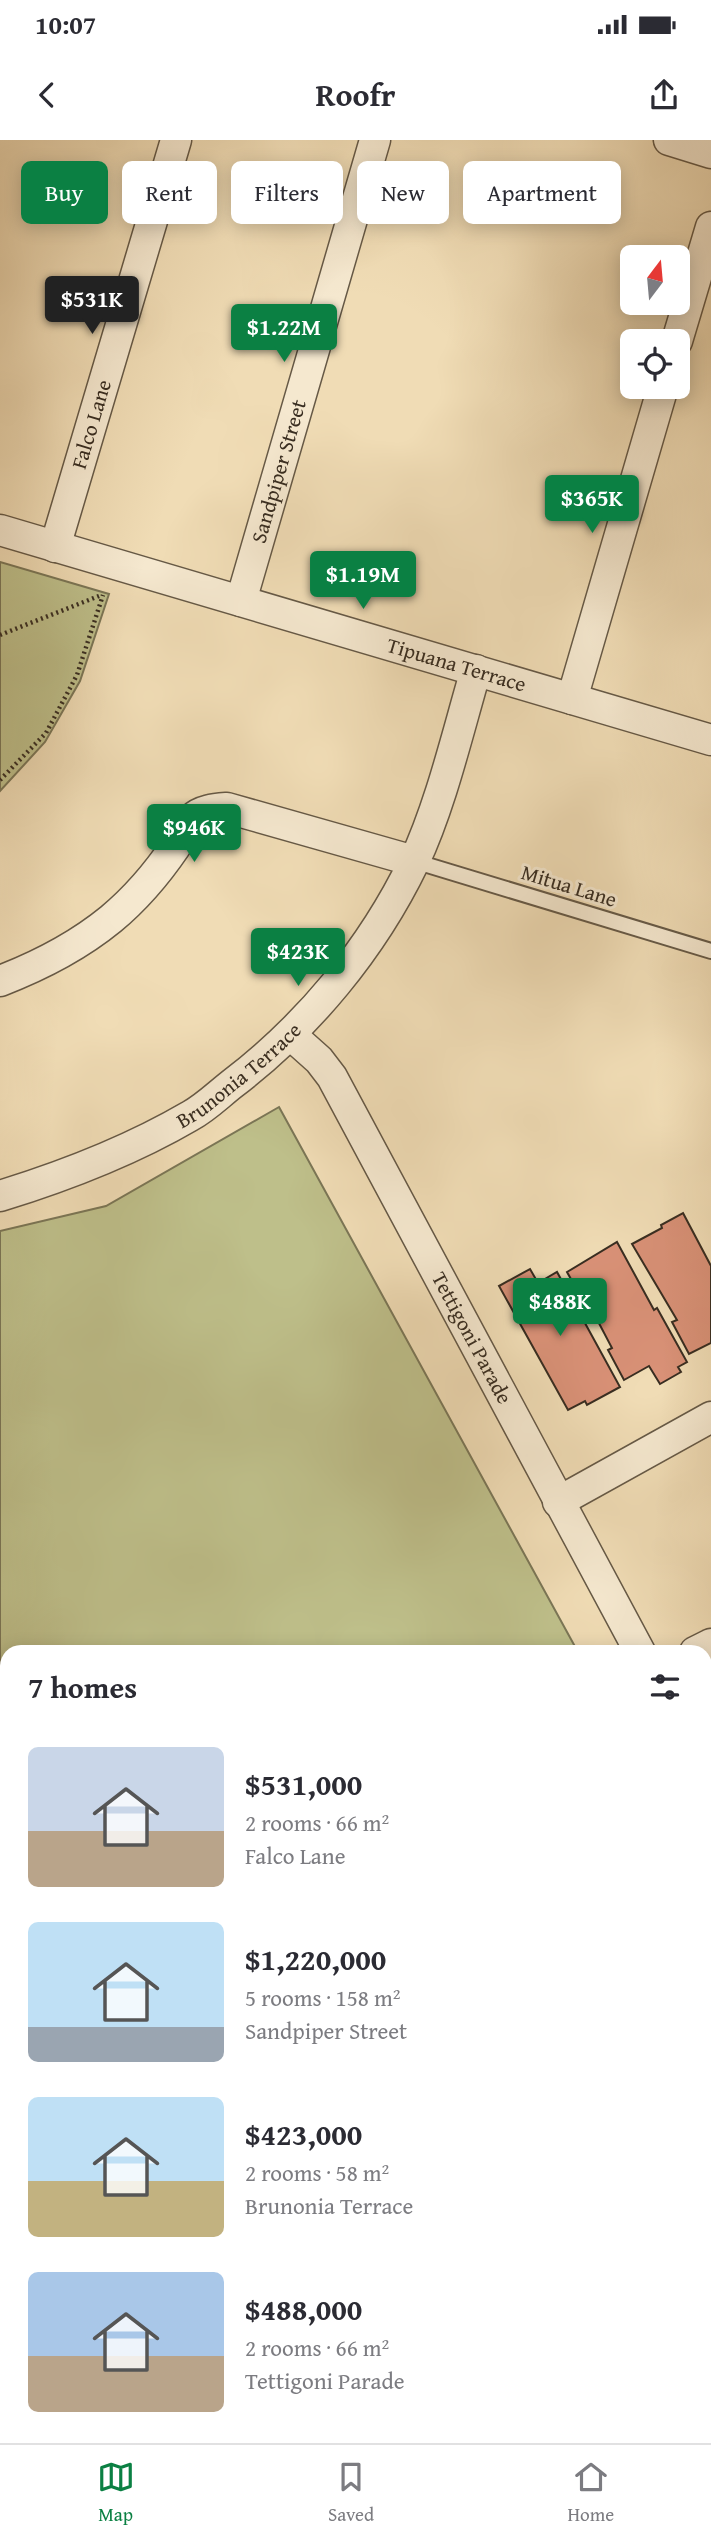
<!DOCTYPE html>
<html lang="en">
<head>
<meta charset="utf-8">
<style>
  :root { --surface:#fff; --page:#f2f2f3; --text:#2b2b33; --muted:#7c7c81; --line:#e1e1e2; --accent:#0b8043 }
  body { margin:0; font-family:"Gentium Book Plus",serif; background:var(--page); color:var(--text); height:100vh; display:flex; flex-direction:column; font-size:26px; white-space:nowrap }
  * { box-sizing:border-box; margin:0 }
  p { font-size:23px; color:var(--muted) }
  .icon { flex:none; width:38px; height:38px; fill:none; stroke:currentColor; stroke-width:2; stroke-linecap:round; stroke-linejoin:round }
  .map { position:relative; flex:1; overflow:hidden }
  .drawer { position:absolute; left:0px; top:1505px; width:712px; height:798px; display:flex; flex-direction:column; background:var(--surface); border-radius:21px 21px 0 0; box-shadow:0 4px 18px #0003 }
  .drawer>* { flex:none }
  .banner { position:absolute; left:21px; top:21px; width:670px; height:63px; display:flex; gap:14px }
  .needle { width:46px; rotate:16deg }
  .controls { position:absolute; left:620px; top:105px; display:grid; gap:14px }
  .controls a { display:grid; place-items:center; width:70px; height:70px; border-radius:10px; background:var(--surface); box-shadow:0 4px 18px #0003; font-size:35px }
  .price { position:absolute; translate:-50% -60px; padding:0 16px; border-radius:7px; background:var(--accent); color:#fff; font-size:23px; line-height:46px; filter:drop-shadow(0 2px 4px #0008) }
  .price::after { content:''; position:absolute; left:50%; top:42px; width:21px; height:16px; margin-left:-10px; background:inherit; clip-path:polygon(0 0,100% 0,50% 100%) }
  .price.current { background:#222; color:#fff }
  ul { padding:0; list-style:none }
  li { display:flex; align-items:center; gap:21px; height:175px; padding:0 28px }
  li span { display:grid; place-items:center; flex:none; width:196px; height:140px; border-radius:10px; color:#555 }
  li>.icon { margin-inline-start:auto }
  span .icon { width:84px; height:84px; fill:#fffc; stroke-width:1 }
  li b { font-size:30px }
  h2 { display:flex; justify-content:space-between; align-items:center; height:84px; padding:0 28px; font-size:30px }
  .chip { padding:0 24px; border-radius:10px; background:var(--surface); box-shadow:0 4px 18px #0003; font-size:24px; line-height:63px }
  .chip.current { background:var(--accent); color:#fff }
  .status { display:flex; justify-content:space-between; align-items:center; height:49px; padding:0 35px; background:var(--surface); direction:ltr }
  .status svg { height:19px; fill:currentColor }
  header { display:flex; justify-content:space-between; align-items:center; height:91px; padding:0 28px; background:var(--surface); font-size:32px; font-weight:700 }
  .tabs { display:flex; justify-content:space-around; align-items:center; height:98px; border-top:2px solid var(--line); background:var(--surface); font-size:19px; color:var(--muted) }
  .tabs a { display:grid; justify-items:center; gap:4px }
  .tabs .current { color:var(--accent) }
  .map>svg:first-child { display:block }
</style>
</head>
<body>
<div class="status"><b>10:07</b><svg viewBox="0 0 49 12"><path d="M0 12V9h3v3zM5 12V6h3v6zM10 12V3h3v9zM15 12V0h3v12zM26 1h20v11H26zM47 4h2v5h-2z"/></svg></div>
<header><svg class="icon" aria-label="back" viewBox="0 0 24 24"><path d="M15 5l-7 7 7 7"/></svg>Roofr<svg class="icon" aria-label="share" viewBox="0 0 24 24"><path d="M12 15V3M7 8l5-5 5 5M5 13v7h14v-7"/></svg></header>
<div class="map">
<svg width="711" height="2303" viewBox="0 0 711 2303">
  <rect width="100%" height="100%" fill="#f0dcb5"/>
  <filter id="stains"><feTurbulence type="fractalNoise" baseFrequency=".00286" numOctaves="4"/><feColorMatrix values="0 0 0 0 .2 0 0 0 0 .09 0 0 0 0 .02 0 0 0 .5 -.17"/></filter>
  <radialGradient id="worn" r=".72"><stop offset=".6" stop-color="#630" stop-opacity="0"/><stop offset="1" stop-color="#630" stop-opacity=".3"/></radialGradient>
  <!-- green -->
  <g fill="#bebf8a" stroke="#7b7656" stroke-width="2">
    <polygon points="0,422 109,454 80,541 45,602 0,651"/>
    <polygon points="279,967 578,1512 7,1512 7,2296 504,2296 491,2303 0,2303 0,1091 106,1066"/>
    <polygon points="705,1743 711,1753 711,2176 705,2179"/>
  </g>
  <!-- building -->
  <g fill="#d99177" stroke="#382d21" stroke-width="2">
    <polygon points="683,1073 711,1126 711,1203 689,1214 672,1182 677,1180 632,1104 662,1088 661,1085"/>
    <polygon points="617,1102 654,1170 657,1168 687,1222 678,1227 681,1232 660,1244 649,1226 624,1240 608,1210 612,1208 591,1168 588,1169 567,1132"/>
    <polygon points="530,1129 538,1143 557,1132 620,1247 587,1265 585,1261 568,1270 499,1146"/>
  </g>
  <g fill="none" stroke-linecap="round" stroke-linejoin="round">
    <defs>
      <polyline id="lane" points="414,721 711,811"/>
      <g id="street">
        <polyline points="669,0 711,13"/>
        <polyline points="677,201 711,87"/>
        <path id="s1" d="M0 390 711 600"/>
        <path id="s2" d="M55 407 176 0"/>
        <path id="s3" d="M241 461 375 0"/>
        <polyline points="572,559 663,247"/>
        <path d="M0 841C39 826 78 806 111 779 135 759 158 732 175 707 181 698 185 686 192 679 201 670 215 669 227 668L414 721"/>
        <path id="s4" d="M291 895 319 920 332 937 640 1512"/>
        <path id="s5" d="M0 1056C65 1036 130 1011 190 976 205 968 218 955 232 944 308 886 372 809 414 722 441 665 458 591 476 530"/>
        <polyline points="558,1362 711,1277"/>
        <polyline points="695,1512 711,1504"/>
        <polyline points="705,1630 711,1641"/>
      </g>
      <g id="secondary">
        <polyline points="705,2215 711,2212"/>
        <polyline points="705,2275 711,2272"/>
        <polyline points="551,2303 564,2296"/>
        <polyline points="657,2303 669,2296"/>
      </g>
    </defs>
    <!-- lane casing -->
    <use href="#lane" stroke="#665946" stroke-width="18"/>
    <!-- street casing -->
    <use href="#street" stroke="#665946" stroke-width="33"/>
    <!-- secondary casing -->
    <use href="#secondary" stroke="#382d21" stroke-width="42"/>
    <!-- path -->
    <g stroke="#382d21" stroke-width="4.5" stroke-dasharray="2 3.5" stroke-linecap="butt">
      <polyline points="0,495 99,456"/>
      <polyline points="0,640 46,593 77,535 103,455"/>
    </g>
    <!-- lane -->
    <use href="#lane" stroke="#f5e8cf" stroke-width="14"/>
    <!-- street -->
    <use href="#street" stroke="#f5e8cf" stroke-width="30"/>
    <!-- secondary -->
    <use href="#secondary" stroke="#f5e8cf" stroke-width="38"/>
  </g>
  <g text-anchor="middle" stroke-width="6" stroke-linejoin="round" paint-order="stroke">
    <!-- street labels -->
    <g font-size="21" fill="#382d21" stroke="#f5e8cf">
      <text dy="7" stroke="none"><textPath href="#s2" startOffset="128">Falco Lane</textPath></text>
      <text dy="7" stroke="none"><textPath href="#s3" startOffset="135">Sandpiper Street</textPath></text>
      <text dy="7" stroke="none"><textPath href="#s1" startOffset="476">Tipuana Terrace</textPath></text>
      <text transform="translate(569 746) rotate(17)" y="7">Mitua Lane</text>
      <text dy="7" stroke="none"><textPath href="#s5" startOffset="270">Brunonia Terrace</textPath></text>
      <text dy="7" stroke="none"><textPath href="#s4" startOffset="355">Tettigoni Parade</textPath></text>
    </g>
  </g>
  <rect width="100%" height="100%" filter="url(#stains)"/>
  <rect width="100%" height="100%" fill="url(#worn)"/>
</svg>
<div class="controls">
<a><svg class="needle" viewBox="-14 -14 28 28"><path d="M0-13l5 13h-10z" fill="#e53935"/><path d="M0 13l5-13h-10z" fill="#7c7c81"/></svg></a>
<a><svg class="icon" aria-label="locate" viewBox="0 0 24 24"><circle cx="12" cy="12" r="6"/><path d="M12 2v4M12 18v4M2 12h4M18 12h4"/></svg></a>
</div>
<b class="price current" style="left:92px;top:196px">$531K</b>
<b class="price" style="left:284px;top:224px">$1.22M</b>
<b class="price" style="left:592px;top:395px">$365K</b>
<b class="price" style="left:363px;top:471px">$1.19M</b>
<b class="price" style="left:194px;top:724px">$946K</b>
<b class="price" style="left:298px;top:848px">$423K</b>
<b class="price" style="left:560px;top:1198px">$488K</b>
<div class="banner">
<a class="chip current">Buy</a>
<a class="chip">Rent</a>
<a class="chip">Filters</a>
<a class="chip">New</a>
<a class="chip">Apartment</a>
</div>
<section class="drawer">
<h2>7 homes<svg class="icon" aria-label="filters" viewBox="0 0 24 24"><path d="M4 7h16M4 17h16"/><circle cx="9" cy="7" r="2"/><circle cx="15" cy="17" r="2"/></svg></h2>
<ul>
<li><span style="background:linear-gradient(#c9d6e8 60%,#b9a48a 0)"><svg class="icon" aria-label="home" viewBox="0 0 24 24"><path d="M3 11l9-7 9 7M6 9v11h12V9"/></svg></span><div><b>$531,000</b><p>2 rooms · 66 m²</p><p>Falco Lane</p></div></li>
<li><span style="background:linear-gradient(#bfe0f5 75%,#9aa5b1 0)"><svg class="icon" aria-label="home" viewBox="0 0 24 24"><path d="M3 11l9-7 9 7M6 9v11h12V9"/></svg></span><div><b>$1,220,000</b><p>5 rooms · 158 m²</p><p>Sandpiper Street</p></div></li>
<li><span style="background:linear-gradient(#bfe0f5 60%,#c2b280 0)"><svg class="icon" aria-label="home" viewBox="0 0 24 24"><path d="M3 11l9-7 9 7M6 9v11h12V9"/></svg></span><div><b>$423,000</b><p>2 rooms · 58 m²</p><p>Brunonia Terrace</p></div></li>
<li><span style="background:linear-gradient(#a9c7e8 60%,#b9a48a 0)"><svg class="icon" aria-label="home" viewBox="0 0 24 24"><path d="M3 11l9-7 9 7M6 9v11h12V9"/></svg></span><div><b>$488,000</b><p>2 rooms · 66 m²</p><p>Tettigoni Parade</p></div></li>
</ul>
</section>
</div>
<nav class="tabs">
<a class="current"><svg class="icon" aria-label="map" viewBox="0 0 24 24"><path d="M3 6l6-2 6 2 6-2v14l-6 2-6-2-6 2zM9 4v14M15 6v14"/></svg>Map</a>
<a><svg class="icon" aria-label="saved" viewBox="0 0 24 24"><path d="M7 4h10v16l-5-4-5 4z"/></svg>Saved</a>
<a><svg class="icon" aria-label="home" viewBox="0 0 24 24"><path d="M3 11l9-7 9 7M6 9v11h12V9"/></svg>Home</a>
</nav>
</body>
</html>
